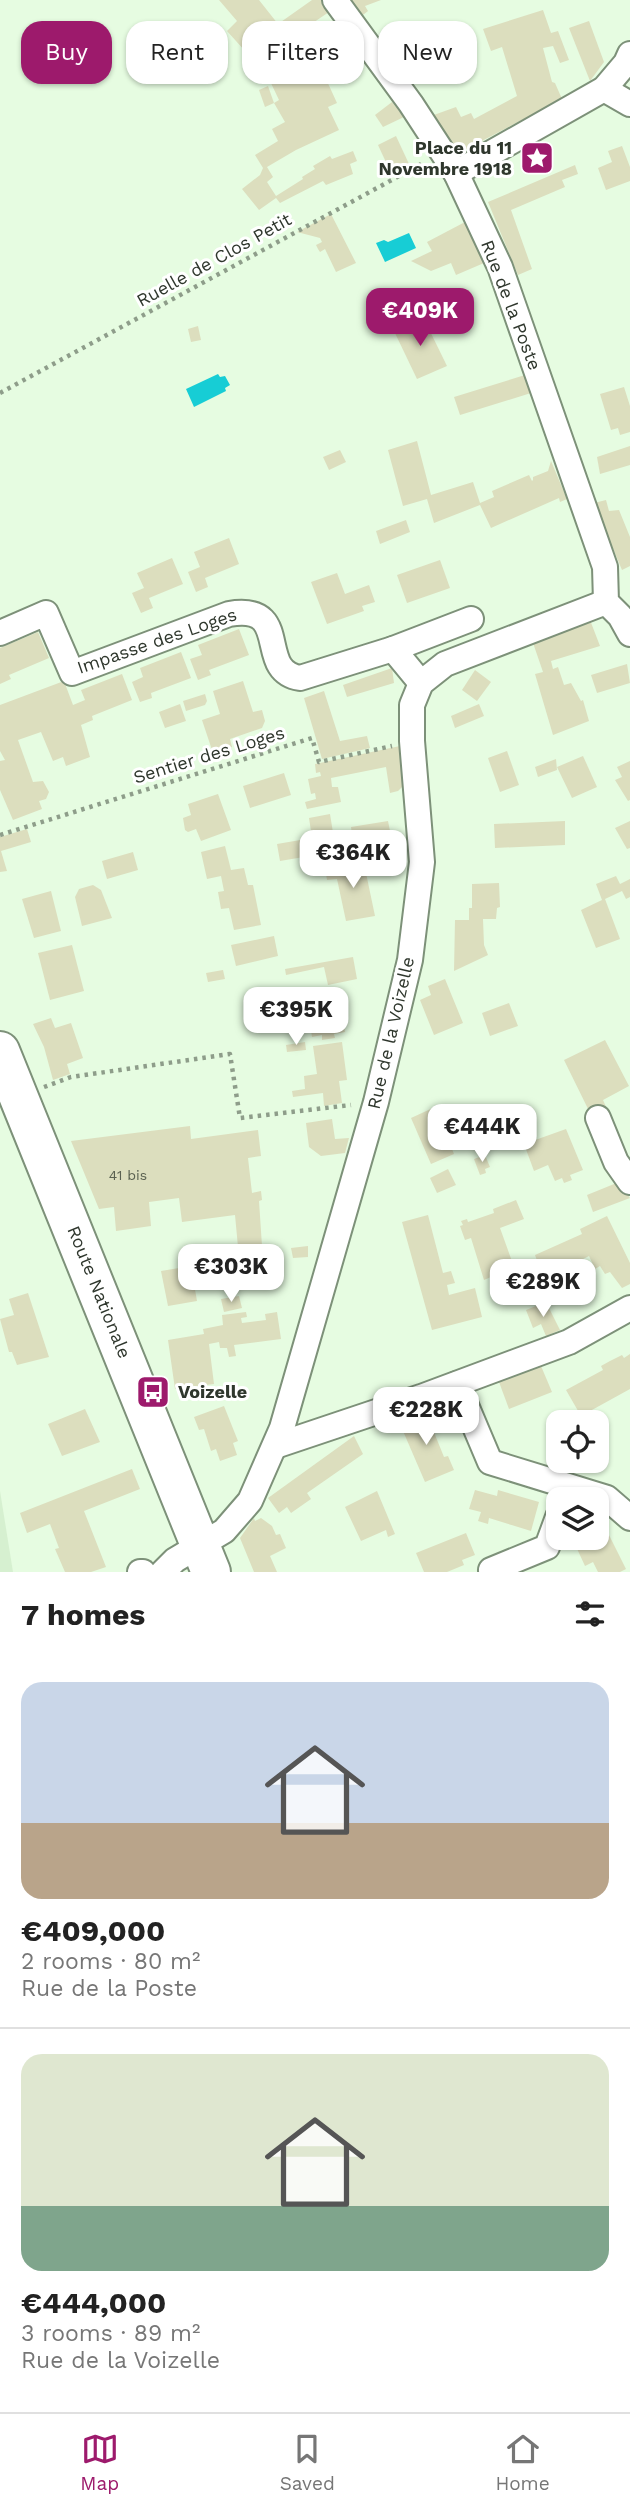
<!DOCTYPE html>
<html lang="en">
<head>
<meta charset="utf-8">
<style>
  :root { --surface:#fff; --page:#f2f2f2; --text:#222; --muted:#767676; --line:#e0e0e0; --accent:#9d1a6c }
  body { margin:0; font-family:"Work Sans",sans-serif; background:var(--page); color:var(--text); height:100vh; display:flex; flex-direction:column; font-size:26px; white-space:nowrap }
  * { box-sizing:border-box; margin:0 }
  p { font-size:23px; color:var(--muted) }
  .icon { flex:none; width:38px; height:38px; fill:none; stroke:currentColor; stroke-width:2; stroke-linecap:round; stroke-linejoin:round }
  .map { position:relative; height:1572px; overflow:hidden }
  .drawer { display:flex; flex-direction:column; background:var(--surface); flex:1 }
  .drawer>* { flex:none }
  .top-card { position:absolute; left:21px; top:21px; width:588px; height:63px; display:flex; gap:14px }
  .fabs { position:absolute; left:546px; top:1410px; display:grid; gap:14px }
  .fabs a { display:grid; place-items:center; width:63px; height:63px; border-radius:14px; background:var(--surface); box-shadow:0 2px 5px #0004; font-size:35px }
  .price { position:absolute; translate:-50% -60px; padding:0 16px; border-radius:14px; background:#fff; color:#222; font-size:23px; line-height:46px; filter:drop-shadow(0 2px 4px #0008) }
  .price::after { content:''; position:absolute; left:50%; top:42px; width:21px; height:16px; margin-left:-10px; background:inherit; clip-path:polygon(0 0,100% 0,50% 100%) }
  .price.selected { background:var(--accent); color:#fff }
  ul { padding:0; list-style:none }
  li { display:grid; align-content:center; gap:14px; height:371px; padding:0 21px }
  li+li { border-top:2px solid var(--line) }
  li span { display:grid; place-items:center; height:217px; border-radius:21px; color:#555 }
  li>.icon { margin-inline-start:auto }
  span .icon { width:126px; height:126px; fill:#fffc; stroke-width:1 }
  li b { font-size:30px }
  h2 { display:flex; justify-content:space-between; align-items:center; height:84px; padding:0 21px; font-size:30px }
  .tag { padding:0 24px; border-radius:21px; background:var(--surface); box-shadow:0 2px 5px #0004; font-size:24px; line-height:63px }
  .tag.selected { background:var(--accent); color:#fff }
  .menu { display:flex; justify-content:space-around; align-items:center; height:98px; border-top:2px solid var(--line); background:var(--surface); font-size:19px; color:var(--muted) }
  .menu a { display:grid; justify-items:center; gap:4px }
  .menu .selected { color:var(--accent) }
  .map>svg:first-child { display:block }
</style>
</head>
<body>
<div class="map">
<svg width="630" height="1572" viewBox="0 0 630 1572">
  <rect width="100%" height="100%" fill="#e6fce1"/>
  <!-- built -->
  <polygon fill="#d6f0d0" points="0,1491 13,1572 0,1572"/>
  <!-- water -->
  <g fill="#17cdd5">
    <polygon points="409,233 416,248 385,262 376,243 384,240 388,242"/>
    <polygon points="218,374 220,377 225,376 230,385 225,388 226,391 194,407 186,389"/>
  </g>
  <!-- building -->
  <g fill="#dcdebe">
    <polygon points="219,0 259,0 278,24 312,0 321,0 329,12 295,35 315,76 322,73 321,69 355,50 364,63 326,79 337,103 328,107 339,130 296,150 267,167 273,177 267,182 276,196 303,179 302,177 315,169 313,166 330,156 332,159 353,151 357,161 350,164 353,174 326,185 323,181 280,203 276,198 259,210 242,189 260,175 263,168 255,155 278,141 272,129 285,122 274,103 279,100 269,79 282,72 264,36 258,40 262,45 255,51 252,46 245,51 227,31 237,21"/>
    <polygon points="346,0 381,0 365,6 368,11 359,18"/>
    <polygon points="543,10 551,33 558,31 569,60 560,63 553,46 543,48 552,82 555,83 562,99 457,154 431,116 456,107 461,117 471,113 474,119 517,96 502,47 491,51 483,29"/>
    <polygon points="589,21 604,62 590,81 569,28"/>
    <polygon points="268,86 274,103 265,107 259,90"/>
    <polygon points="392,102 404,117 383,127 375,115"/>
    <polygon points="396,136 409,164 391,173 378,145"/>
    <polygon points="622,146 630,167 630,181 606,190 598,168 612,162 608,151"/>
    <polygon points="575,165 578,174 562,180 565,187 511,210 532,269 518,275 488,202"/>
    <polygon points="331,214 356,263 336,272 325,249 320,252 318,249 316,245 322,242 320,238 297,232"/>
    <polygon points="465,222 484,263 456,275 451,263 431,271 411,261 432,251 427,242"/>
    <polygon points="423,317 447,366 417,379 394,331"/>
    <polygon points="198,326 201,340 191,342 188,329"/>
    <polygon points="525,375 531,393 460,415 454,397"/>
    <polygon points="624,387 630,406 630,432 620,435 618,428 611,430 600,394"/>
    <polygon points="417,441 431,495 473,482 480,503 494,497 492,491 529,475 532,481 533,480 533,477 548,471 551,461 567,499 560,502 559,498 491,528 480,505 434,523 427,499 403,506 388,450"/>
    <polygon points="630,446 630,465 600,474 597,457"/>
    <polygon points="340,450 346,462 329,470 323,457"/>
    <polygon points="606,500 609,511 619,510 630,537 630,566 622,570 594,503"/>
    <polygon points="406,520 410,532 380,544 376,531"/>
    <polygon points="229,538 239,564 205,578 208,587 196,592 188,572 200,567 194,552"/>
    <polygon points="172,558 183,584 149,598 153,608 141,613 132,593 144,588 137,573"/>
    <polygon points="440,560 450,588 407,603 397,575"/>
    <polygon points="337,573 345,594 369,585 375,602 362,606 364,611 327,624 311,582"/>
    <polygon points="590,620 600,646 551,661 553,669 558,667 564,685 571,683 581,701 583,700 589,721 553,735 535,674 543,672 532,640"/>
    <polygon points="239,629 249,655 209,670 211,675 198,680 190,659 202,655 198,645"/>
    <polygon points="38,632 49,658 9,675 11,679 0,684 0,648"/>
    <polygon points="181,652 191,678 151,693 152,698 140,702 132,682 143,677 140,668"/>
    <polygon points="627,664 630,683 597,693 591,675"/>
    <polygon points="392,668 394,683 347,697 343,685"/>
    <polygon points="475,670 491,682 477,701 462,690"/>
    <polygon points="122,674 132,700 92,716 93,720 81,725 90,757 66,766 63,757 53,761 41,732 18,740 33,782 43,781 49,792 46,799 39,801 42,809 13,820 0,790 0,761 5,760 0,751 0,705 64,681 73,705 85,700 81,690"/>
    <polygon points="243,681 253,712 262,710 265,721 262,728 230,739 232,747 213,753 202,720 220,714 213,691"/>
    <polygon points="324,691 340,741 367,736 370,748 322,759 304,698"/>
    <polygon points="205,694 207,701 205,705 186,711 183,701"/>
    <polygon points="180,704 186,721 165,728 159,712"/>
    <polygon points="479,704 484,716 455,728 451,716"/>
    <polygon points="400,746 403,786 398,791 390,793 386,767 331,778 332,787 338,787 341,802 307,809 305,802 316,799 315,793 311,794 308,779 321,776 320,772 316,773 315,764"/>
    <polygon points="507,751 519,785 500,792 488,758"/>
    <polygon points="583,756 597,787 572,798 557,767"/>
    <polygon points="556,759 557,770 538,777 535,767"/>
    <polygon points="630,761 630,800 628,801 615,780 622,777 617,767"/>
    <polygon points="284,773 291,795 250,808 243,786"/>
    <polygon points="218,794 231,830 201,841 196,829 188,832 185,830 183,818 191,815 188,804"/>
    <polygon points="330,814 335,845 350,843 351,849 280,861 277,844 312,838 309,818"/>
    <polygon points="388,821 392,841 358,847 356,834 352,835 351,827"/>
    <polygon points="565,821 565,845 495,848 494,824"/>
    <polygon points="630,821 630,848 627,849 615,828"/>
    <polygon points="27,829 31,842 1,851 7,871 0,872 0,837"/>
    <polygon points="225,846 231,870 244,868 248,885 253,885 261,925 234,930 229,908 221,909 218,892 224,891 221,876 207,879 201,852"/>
    <polygon points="133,852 138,870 107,879 102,861"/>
    <polygon points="360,861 362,874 366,873 375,916 346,921 337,879 327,880 325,868"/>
    <polygon points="616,876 620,884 630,879 630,897 626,899 622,891 605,899 620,939 596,948 581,910 602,900 596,884"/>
    <polygon points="499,883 500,907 497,908 496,919 483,919 484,945 488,955 454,971 455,920 469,920 469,908 472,908 472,884"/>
    <polygon points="93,885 101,890 112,918 82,926 75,897 79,889"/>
    <polygon points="51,891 61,931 34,938 22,899"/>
    <polygon points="274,936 278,956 236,966 231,945"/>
    <polygon points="72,945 84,991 50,1000 38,953"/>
    <polygon points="353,957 357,979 328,985 324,967 286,975 285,969"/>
    <polygon points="223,970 225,979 208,982 206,973"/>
    <polygon points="445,979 463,1023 434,1035 420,1000 431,995 428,986"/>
    <polygon points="304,988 306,1000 290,1003 288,990"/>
    <polygon points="339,994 345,1032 334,1034 335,1038 322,1040 322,1035 312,1037 306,1000"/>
    <polygon points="509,1003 518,1026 490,1036 482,1013"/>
    <polygon points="51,1018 55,1028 71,1023 83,1058 67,1064 70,1074 53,1080 44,1047 33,1024"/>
    <polygon points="605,1040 629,1086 603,1100 607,1109 592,1117 564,1060"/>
    <polygon points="305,1042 306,1050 287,1052 286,1045"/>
    <polygon points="342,1042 347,1080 339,1081 342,1103 324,1106 323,1093 293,1097 292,1091 305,1089 304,1076 317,1074 313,1046"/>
    <polygon points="435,1107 454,1154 431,1164 411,1118"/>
    <polygon points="332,1119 335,1139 349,1138 345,1153 321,1156 309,1147 306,1123"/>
    <polygon points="190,1126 191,1139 258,1130 261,1156 248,1158 252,1193 261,1191 262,1200 259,1201 262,1246 238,1247 235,1215 182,1222 179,1198 149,1202 151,1226 116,1231 114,1207 99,1209 71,1141"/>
    <polygon points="566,1129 583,1170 570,1175 572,1180 564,1183 562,1178 555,1181 548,1165 534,1171 524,1144"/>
    <polygon points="485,1155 490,1167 485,1169 486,1173 480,1175 474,1159"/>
    <polygon points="448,1169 456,1185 437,1193 430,1178"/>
    <polygon points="619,1182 630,1198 593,1212 587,1195"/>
    <polygon points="516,1200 524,1219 500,1228 514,1267 484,1280 471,1238 465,1240 460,1226 463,1225 461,1221 467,1219 468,1222 494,1213 493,1209"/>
    <polygon points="428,1215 443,1273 451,1271 455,1283 447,1285 449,1295 475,1288 482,1317 432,1330 402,1222"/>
    <polygon points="607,1216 630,1263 630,1284 622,1288 610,1272 605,1274 600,1266 595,1269 589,1256 562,1270 572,1289 549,1300 539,1278 552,1272 550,1266 540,1269 535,1255 582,1234 580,1229"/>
    <polygon points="308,1246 308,1257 293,1258 291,1248"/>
    <polygon points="191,1266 197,1301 168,1306 161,1271"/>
    <polygon points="28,1293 49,1357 17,1365 12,1352 9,1352 0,1319 14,1315 9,1299"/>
    <polygon points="239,1296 242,1308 224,1312 221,1299"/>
    <polygon points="546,1302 560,1330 546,1336 541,1324 533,1328 526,1310"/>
    <polygon points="246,1312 247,1317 241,1318 242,1323 266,1320 265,1314 277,1312 281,1339 234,1345 236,1356 229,1357 227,1348 220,1348 219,1342 209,1344 214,1384 175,1389 168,1340 204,1334 203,1329 223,1325 222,1315"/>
    <polygon points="630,1354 630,1389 581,1416 566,1390 603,1370 601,1366 610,1361 622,1355 624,1358"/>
    <polygon points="541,1366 552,1392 509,1409 499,1382"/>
    <polygon points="224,1406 238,1441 233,1443 237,1455 220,1461 216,1449 211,1451 204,1429 199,1430 194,1417"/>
    <polygon points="85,1409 100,1442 62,1456 48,1424"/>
    <polygon points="425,1410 444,1457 448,1456 454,1470 425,1482 403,1431 406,1430 402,1418"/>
    <polygon points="354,1436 363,1454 307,1493 311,1499 291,1513 287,1507 279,1513 268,1498"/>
    <polygon points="558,1436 558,1457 554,1458 547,1440"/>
    <polygon points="132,1469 140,1489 84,1511 106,1567 91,1572 65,1572 55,1549 59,1548 50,1524 27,1533 20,1513"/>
    <polygon points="475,1490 497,1496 498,1490 539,1502 531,1531 489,1518 488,1524 478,1521 481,1512 469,1509"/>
    <polygon points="377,1491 395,1534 388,1537 386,1530 361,1541 345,1507"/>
    <polygon points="254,1518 255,1521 261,1518 272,1526 276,1535 280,1534 286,1548 270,1556 277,1572 254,1572 240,1538"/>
    <polygon points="604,1525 626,1569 620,1572 598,1572 593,1562 585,1566 573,1540 597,1538 597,1529"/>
    <polygon points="466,1533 475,1555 462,1560 464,1565 447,1572 424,1572 416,1553"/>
  </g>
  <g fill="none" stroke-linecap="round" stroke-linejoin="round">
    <defs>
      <g id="minor">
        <polyline points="335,0 411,104 456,173 500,267 605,567 606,602 620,616 630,634"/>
        <polyline points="604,89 630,104"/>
        <polyline points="456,173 604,89 626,63 630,54"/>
        <path d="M0 633 46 613 72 673 229 614C294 603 254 671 300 678L393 649"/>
        <polyline points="421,683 393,649 471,619"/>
        <polyline points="598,1118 616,1162 630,1182"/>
        <polyline points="457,1384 490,1462 607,1498 630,1518"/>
        <polyline points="275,1446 421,1397 569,1342 630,1308"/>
        <polyline points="491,1570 547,1547 558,1517"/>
        <polyline points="140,1572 143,1572"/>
        <polyline points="163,1572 175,1560 224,1531 250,1501 282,1428 376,1102 410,960 422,862 412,741 412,705 421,683 445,664 606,602"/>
      </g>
      <polyline id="primary" points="0,1051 211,1572"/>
    </defs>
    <!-- minor casing -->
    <use href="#minor" stroke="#7d9179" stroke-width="28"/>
    <!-- primary casing -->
    <use href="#primary" stroke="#7d9179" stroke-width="42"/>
    <!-- path -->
    <g stroke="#8e9d8a" stroke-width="4.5" stroke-dasharray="3.5 5" stroke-linecap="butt">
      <polyline points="0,393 423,163"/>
      <polyline points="0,835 312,738 319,762 392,746"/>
      <polyline points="44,1087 71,1077 230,1054 240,1118 351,1105"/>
    </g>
    <!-- minor -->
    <use href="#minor" stroke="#fff" stroke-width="24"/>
    <!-- primary -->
    <use href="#primary" stroke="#fff" stroke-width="38"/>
  </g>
  <!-- icons -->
  <defs>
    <symbol id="sight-square" viewBox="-11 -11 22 22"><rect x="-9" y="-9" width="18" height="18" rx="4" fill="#9d1a6c" stroke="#fff"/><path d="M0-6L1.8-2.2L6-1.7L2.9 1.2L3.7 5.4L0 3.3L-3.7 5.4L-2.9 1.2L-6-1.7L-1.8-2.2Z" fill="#fff"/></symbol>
    <symbol id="bus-square" viewBox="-11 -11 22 22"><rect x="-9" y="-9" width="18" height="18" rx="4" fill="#9d1a6c" stroke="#fff"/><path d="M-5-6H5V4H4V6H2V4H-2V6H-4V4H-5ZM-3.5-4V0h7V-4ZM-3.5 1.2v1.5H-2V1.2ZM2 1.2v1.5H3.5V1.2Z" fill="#fff"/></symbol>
  </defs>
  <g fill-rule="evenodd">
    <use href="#sight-square" x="518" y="139" width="38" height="38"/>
    <use href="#bus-square" x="134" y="1373" width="38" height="38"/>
  </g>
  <g text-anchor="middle" stroke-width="6" stroke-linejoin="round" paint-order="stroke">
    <!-- number labels -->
    <g font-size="14" fill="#5a6151">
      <text x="128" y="1180">41 bis</text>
    </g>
    <!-- poi labels -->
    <g font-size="18" font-weight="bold" fill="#2f372d" stroke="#fff" text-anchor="end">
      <text x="512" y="154">Place du 11<tspan x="512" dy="21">Novembre 1918</tspan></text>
      <text x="178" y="1398" text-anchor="start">Voizelle</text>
    </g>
    <!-- street labels -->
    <g font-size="18" fill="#2f372d" stroke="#fff">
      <text transform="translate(214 260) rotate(-29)" y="6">Ruelle de Clos Petit</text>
      <text transform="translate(511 305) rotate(69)" y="6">Rue de la Poste</text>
      <text transform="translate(157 641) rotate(-19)" y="6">Impasse des Loges</text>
      <text transform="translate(209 755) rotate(-17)" y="6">Sentier des Loges</text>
      <text transform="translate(391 1033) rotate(-77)" y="6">Rue de la Voizelle</text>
      <text transform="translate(99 1292) rotate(68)" y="6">Route Nationale</text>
    </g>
  </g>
</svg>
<div class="fabs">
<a><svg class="icon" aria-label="locate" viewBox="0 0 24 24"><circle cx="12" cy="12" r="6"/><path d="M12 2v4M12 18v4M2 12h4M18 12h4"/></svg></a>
<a><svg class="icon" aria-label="layers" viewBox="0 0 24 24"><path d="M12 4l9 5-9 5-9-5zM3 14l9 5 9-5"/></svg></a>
</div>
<b class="price selected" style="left:420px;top:348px">€409K</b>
<b class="price" style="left:353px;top:890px">€364K</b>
<b class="price" style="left:296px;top:1047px">€395K</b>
<b class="price" style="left:482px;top:1164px">€444K</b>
<b class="price" style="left:231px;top:1304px">€303K</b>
<b class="price" style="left:543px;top:1319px">€289K</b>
<b class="price" style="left:426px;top:1447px">€228K</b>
<div class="top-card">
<a class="tag selected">Buy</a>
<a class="tag">Rent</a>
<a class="tag">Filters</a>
<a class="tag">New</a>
</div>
</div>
<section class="drawer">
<h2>7 homes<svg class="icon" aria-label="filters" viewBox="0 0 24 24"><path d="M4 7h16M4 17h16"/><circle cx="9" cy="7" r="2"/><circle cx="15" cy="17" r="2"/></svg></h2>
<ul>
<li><span style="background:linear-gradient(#c9d6e8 65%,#b9a48a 0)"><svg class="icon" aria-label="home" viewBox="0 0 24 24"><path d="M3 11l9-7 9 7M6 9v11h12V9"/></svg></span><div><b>€409,000</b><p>2 rooms · 80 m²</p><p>Rue de la Poste</p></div></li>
<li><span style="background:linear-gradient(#dfe7d0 70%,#7fa58c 0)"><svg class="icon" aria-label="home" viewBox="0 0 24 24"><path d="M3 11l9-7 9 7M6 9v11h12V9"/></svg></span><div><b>€444,000</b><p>3 rooms · 89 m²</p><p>Rue de la Voizelle</p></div></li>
</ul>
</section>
<nav class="menu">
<a class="selected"><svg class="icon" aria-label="map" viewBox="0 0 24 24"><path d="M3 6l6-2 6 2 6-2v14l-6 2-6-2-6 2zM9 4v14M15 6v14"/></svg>Map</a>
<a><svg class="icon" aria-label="saved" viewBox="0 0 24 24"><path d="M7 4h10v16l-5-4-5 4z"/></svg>Saved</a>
<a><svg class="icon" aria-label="home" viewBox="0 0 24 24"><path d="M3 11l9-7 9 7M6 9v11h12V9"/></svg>Home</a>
</nav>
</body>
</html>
